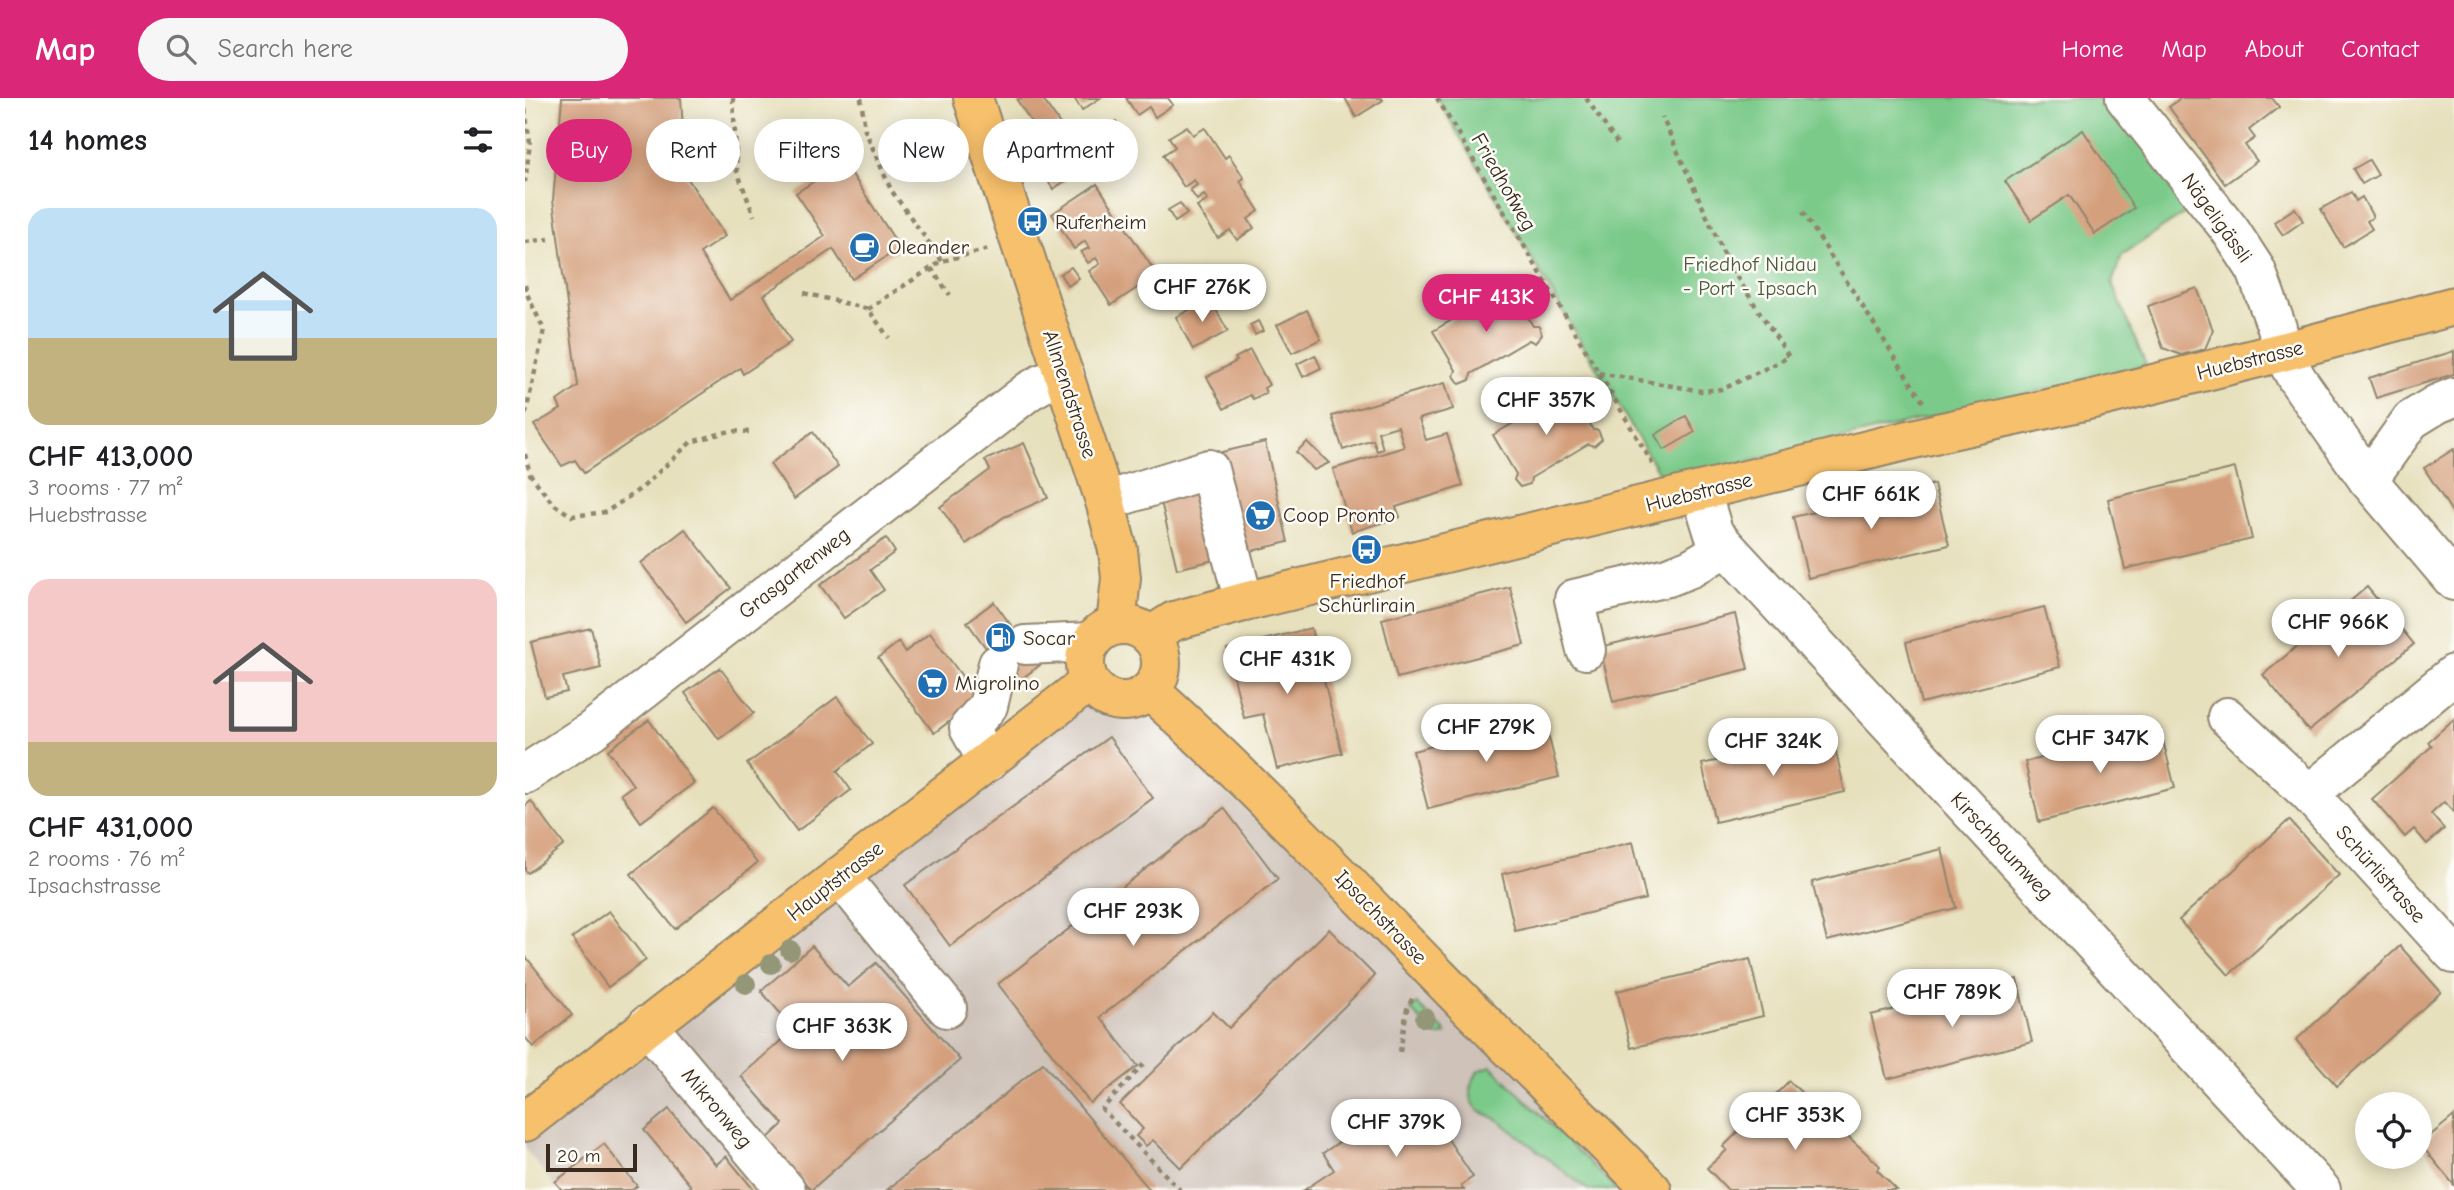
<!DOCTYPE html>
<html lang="en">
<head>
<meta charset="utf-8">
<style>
  :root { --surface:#fff; --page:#f6f6f6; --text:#202124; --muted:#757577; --accent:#db2777 }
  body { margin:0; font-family:"Comic Neue",sans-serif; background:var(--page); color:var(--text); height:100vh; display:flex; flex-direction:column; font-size:26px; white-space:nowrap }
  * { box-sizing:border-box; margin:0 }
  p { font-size:23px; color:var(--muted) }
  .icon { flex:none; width:38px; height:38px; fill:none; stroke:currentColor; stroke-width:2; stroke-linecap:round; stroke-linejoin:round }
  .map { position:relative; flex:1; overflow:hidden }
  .details { display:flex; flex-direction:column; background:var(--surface); width:525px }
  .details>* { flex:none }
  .banner { position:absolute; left:21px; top:21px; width:665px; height:63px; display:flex; gap:14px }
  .controls { position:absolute; left:1830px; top:994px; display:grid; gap:14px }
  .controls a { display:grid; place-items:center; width:77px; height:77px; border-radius:50%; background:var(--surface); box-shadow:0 4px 18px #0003; font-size:35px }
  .scale { position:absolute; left:21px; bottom:18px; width:91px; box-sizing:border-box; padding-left:7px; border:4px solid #3b2a1e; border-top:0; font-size:19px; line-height:24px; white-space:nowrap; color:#3b2a1e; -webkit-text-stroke:5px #fdfcf7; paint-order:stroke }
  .price { position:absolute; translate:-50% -60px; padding:0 16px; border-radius:24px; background:#fff; color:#222; font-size:23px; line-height:46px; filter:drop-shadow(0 2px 4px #0008) }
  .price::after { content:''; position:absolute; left:50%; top:42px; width:21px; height:16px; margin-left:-10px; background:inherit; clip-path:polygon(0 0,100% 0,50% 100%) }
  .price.selected { background:var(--accent); color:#fff }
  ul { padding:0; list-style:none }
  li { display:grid; align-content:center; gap:14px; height:371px; padding:0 28px }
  li span { display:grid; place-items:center; height:217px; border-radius:21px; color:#555 }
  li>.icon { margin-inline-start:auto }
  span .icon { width:126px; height:126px; fill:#fffc; stroke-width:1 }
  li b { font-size:30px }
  h2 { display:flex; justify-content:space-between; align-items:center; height:84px; padding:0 28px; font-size:30px }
  .tag { padding:0 24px; border-radius:32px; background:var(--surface); box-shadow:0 4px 18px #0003; font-size:24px; line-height:63px }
  .tag.selected { background:var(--accent); color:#fff }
  header { display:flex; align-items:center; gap:42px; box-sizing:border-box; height:98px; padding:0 35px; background:var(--accent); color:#fff }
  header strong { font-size:33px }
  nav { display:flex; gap:38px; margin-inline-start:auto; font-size:24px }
  .search { width:490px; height:63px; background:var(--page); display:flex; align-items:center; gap:18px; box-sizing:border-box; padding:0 24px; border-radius:38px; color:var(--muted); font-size:26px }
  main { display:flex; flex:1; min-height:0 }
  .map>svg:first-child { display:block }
</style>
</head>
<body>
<header>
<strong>Map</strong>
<div class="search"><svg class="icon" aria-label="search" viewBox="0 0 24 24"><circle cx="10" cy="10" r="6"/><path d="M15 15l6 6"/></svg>Search here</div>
<nav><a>Home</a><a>Map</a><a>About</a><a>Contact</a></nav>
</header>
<main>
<section class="details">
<h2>14 homes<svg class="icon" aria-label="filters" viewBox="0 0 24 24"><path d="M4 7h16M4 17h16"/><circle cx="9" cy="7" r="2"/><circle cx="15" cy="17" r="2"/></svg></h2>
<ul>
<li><span style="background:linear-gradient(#bfe0f5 60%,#c2b280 0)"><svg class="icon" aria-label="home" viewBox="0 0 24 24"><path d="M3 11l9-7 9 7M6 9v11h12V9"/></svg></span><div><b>CHF 413,000</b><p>3 rooms · 77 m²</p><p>Huebstrasse</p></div></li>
<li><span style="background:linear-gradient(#f6c9c9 75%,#c2b280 0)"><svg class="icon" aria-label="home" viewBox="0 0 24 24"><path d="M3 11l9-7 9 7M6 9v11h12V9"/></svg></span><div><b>CHF 431,000</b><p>2 rooms · 76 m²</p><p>Ipsachstrasse</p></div></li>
</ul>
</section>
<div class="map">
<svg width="1929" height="1092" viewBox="0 0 1929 1092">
  <rect width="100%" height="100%" fill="#fdfcf7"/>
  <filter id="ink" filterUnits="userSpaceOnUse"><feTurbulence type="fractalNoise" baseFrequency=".0143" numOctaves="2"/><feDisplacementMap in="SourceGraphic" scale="14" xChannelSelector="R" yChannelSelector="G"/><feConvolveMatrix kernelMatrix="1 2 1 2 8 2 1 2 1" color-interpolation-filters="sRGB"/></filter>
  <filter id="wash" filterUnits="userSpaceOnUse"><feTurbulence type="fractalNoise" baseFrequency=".00686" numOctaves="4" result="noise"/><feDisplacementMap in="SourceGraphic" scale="28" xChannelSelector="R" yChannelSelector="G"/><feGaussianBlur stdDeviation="1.57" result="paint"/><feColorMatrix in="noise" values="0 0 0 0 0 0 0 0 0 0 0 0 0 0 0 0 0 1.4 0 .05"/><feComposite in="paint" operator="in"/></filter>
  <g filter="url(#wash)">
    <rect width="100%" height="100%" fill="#e7e0bd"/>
    <!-- industrial -->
    <polygon fill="#cec2b9" points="571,593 581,600 592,603 615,600 1127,1092 32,1092 0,1050 0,1024"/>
    <!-- green -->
    <g fill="#7cca8a" stroke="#5c7a54" stroke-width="2">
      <polygon points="912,0 1600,0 1681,101 1597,157 1587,185 1621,267 1205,368 1149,401"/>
      <polygon points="892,906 920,933 921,936 911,938 886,912"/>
      <polygon points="966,968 1092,1092 1063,1092 972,1021 954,1013 947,1003 945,989 953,973"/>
    </g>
    <g id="blocks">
      <!-- building -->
      <g fill="#d49f7b">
        <polygon points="37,0 156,0 161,78 200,138 175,155 205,202 300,138 271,95 319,64 375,150 327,181 308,151 239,197 266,244 218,276 215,270 59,375 50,362 37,368 9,327 36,311 32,303 53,288 28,102"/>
        <polygon points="495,0 517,0 535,26 516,39 492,2"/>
        <polygon points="549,0 575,0 557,12"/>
        <polygon points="601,0 643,0 648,7 630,19 624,9 612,17"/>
        <polygon points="820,0 856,0 858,2 831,19"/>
        <polygon points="1656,0 1747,0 1754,9 1724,32 1730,40 1720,47 1732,63 1700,86 1644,9"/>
        <polygon points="591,23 604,41 528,91 516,72"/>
        <polygon points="662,28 668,37 680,30 700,60 704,57 719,80 715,83 734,113 723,121 729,130 712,142 705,132 693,140 672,109 683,102 679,97 672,102 665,92 672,87 669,82 659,89 638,57 650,49 644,39"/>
        <polygon points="1558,32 1609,110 1570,136 1544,97 1506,122 1480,83"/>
        <polygon points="1844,62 1853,77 1837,86 1828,71"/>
        <polygon points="572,86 632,177 586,207 564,173 575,166 571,160 563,165 556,154 564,150 560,143 549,151 527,116"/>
        <polygon points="1826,94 1831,103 1837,99 1848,119 1842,123 1847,131 1818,149 1796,111"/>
        <polygon points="655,105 662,116 650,124 643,112"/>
        <polygon points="1770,110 1778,123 1758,137 1749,124"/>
        <polygon points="546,169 554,180 543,188 535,176"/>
        <polygon points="985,188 1008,228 1014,228 1017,237 1010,245 1004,242 946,276 945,282 935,286 929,278 931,272 908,233"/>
        <polygon points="1672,190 1688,232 1680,251 1656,257 1638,250 1623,208"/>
        <polygon points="685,201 703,233 668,252 651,219"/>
        <polygon points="782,212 796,241 767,255 752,227"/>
        <polygon points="733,223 738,233 730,237 725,227"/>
        <polygon points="725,252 744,287 739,290 741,295 728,301 725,297 699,311 682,279 712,263 710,260"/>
        <polygon points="1929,253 1929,276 1851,300 1844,280"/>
        <polygon points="790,257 796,270 778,279 772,266"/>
        <polygon points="920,285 928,311 894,321 901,342 922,336 938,388 871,409 875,419 827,434 808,371 879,349 873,328 853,334 858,351 852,353 848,342 818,352 807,318"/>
        <polygon points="1045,292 1068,332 1073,332 1077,341 1069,348 1063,346 1006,380 1005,386 995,389 989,382 991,376 968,337"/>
        <polygon points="1161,318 1170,334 1139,352 1130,337"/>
        <polygon points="288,334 313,369 269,401 245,366"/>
        <polygon points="740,344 763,444 652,471 633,391 701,375 697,354"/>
        <polygon points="782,344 804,365 789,372 771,354"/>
        <polygon points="499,345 523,400 479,419 441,446 415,409 465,372 460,362"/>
        <polygon points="1929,351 1929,417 1899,370"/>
        <polygon points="1710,370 1727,441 1600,471 1583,401"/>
        <polygon points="1409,386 1424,447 1283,480 1268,419"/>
        <polygon points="160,431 206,490 161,524 116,465"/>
        <polygon points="361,440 370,454 345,472 359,492 319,520 295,487"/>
        <polygon points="985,489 999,547 872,580 857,521"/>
        <polygon points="1842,489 1889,546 1784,633 1738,577"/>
        <polygon points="469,504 515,567 488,587 442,524"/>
        <polygon points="1519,509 1535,569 1396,605 1381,544"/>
        <polygon points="1210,516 1223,571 1088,604 1075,549"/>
        <polygon points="66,530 76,570 38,579 42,594 20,599 6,544"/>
        <polygon points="786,530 817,655 752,671 738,616 719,620 702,551"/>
        <polygon points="405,535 454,601 409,635 353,560 374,544 380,554"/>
        <polygon points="195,570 229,615 194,641 160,595"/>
        <polygon points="312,599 347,646 312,673 326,692 272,733 222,666"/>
        <polygon points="1019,620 1034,679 903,711 888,653"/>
        <polygon points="1929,621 1929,715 1919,704 1906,716 1919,731 1902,746 1889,731 1880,739 1847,701 1907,648 1903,644"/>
        <polygon points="124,622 169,685 116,724 96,696 108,687 83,652"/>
        <polygon points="1635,631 1650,690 1514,724 1500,664"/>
        <polygon points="1307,636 1320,694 1190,724 1177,666"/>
        <polygon points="584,639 628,700 425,848 380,787"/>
        <polygon points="6,703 39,747 3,775 0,772 0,708"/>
        <polygon points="188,710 232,765 150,831 106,776"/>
        <polygon points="699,710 753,781 575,919 613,968 565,1005 473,886"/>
        <polygon points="1764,722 1814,777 1704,877 1654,822"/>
        <polygon points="1108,744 1121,801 990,833 977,776"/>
        <polygon points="1417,751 1431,810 1302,843 1287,784"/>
        <polygon points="84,813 121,862 83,889 47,840"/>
        <polygon points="804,831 850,878 656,1070 628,1042 621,1048 611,1038 618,1031 595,1006 688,914 704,930"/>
        <polygon points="287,848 323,889 351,865 435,962 286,1092 242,1041 258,1026 216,978 269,931 236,893"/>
        <polygon points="1875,848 1916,894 1812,988 1771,942"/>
        <polygon points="2,860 47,917 8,949 0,939 0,862"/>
        <polygon points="1225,861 1238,918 1106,950 1092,893"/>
        <polygon points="1492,881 1507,944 1362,981 1346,917"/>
        <polygon points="518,965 625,1092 362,1092"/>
        <polygon points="1264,983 1355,1068 1352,1072 1372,1092 1203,1092 1182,1070 1202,1052 1198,1049"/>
        <polygon points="901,1008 948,1079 936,1087 939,1092 779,1092 809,1072 798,1055 845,1023 856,1039"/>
        <polygon points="144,1011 191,1067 201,1058 229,1092 161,1092 166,1088 119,1032"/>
        <polygon points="1929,1018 1929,1087 1895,1046"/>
        <polygon points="79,1046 112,1088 107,1092 37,1092 30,1084"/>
      </g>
    </g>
  </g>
  <g filter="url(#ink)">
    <use href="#blocks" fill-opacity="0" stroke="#91856e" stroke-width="2"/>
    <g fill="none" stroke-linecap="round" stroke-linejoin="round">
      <defs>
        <g id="minor">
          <polyline points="1600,0 1705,132 1731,172 1752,230 1757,254 1772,281 1843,382 1929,483"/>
          <polyline points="1843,382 1886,322 1912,306 1929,299"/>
          <polyline points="1176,394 1189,436 1796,1092"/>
          <polyline points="580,403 684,371 719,504"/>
          <polyline points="500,547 566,544"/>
          <polyline points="1061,552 1049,501 1143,479 1166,470 1201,449"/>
          <polyline points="1929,576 1784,696 1929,856"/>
          <polyline points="1702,619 1784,696"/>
          <polyline points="463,664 444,630 463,608 473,566"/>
          <polyline points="0,676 66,633 504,293 518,285 540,278"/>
          <polyline points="315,778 422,910"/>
          <polyline points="122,927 261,1092"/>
        </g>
        <g id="major">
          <polyline points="448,0 580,403 593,452 596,480 591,527"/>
          <circle cx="598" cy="565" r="38"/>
          <polyline points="625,538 649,523 719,504 1417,334 1568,301 1757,254 1929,208"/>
          <path d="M625 593C726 683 818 781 912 877 983 950 1056 1020 1127 1092"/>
          <polyline points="0,1024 564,584"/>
        </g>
      </defs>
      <!-- minor casing -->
      <use href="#minor" stroke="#91856e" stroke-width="42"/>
      <!-- major casing -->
      <use href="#major" stroke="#91856e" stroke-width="42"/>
      <!-- path -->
      <g stroke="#91856e" stroke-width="4.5" stroke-dasharray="5 5" stroke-linecap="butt">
        <polyline points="208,0 212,73 229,118"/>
        <polyline points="336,0 340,32 366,92 417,163"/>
        <polyline points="912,0 1130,370"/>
        <polyline points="1061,0 1094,48"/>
        <polyline points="0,11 5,45 0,84"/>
        <polyline points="1278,114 1398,304"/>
        <polyline points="0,144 24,141"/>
        <polyline points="406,170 425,197"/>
        <polyline points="0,187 2,196 19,232 0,319"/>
        <polyline points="279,195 343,211 364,240"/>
        <polyline points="343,211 417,163 464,151"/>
        <polyline points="1074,275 1176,293 1198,291 1264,259 1204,167 1137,19"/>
        <polyline points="0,356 5,376 28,406 47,418 81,414 118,389 166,344 205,333 225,334"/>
        <polyline points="875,954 882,911 888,899"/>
        <polyline points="619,966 577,1011 655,1092"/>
      </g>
      <!-- minor -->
      <use href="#minor" stroke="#fff" stroke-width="38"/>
      <!-- major -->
      <use href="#major" stroke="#f7c06c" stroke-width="38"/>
    </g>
    <!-- trees -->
    <g fill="#939677">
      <circle cx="265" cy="852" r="10"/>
      <circle cx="246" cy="866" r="10"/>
      <circle cx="221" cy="886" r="10"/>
      <circle cx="900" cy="920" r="10"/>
    </g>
  </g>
  <!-- icons -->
  <defs>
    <symbol id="bus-disc" viewBox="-11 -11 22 22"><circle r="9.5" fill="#1f6fb2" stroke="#fdfcf7"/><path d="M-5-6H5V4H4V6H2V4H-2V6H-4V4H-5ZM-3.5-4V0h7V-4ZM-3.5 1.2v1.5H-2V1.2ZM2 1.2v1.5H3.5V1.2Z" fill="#fff"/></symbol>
    <symbol id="cafe-disc" viewBox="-11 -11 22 22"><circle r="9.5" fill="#1f6fb2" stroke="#fdfcf7"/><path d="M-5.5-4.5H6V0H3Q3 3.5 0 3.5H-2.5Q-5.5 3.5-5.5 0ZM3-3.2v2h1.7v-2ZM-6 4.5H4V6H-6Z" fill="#fff"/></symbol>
    <symbol id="supermarket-disc" viewBox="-11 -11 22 22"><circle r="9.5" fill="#1f6fb2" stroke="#fdfcf7"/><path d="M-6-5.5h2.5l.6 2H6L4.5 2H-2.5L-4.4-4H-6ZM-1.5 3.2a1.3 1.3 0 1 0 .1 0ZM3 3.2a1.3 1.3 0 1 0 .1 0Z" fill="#fff"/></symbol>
    <symbol id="fuel-disc" viewBox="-11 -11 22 22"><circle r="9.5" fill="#1f6fb2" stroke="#fdfcf7"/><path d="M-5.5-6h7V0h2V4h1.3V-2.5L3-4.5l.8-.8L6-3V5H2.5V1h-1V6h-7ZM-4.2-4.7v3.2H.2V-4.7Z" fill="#fff"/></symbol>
  </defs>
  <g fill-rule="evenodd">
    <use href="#bus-disc" x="490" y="106" width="35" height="35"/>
    <use href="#cafe-disc" x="322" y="132" width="35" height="35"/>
    <use href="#supermarket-disc" x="718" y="400" width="35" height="35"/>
    <use href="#bus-disc" x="824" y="434" width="35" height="35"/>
    <use href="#fuel-disc" x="458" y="522" width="35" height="35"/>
    <use href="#supermarket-disc" x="390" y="568" width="35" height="35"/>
  </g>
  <g text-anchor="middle" stroke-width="5" stroke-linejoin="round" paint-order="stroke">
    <!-- street labels -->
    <g font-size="21" fill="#3b2a1e" stroke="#fdfcf7">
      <text transform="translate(979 84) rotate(60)" y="7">Friedhofweg</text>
      <text transform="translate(1692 120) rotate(54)" y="7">Nägeligässli</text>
      <text transform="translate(1725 262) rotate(-14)" y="7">Huebstrasse</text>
      <text transform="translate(545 296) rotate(72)" y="7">Allmendstrasse</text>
      <text transform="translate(1174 394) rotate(-14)" y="7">Huebstrasse</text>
      <text transform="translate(269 475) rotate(-38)" y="7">Grasgartenweg</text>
      <text transform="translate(1477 748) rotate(47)" y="7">Kirschbaumweg</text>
      <text transform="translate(1856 776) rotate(48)" y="7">Schürlistrasse</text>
      <text transform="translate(310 783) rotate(-38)" y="7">Hauptstrasse</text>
      <text transform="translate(856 819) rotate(46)" y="7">Ipsachstrasse</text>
      <text transform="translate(192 1010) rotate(50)" y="7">Mikronweg</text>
    </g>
    <!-- poi labels -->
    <g font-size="21" fill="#3b2a1e" stroke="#fdfcf7" text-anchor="start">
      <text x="530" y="131">Ruferheim</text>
      <text x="363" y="156">Oleander</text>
      <text x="758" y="424">Coop Pronto</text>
      <text x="842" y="490" text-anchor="middle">Friedhof<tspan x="842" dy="24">Schürlirain</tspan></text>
      <text x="498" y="547">Socar</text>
      <text x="430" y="592">Migrolino</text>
    </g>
    <!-- park labels -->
    <g font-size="21" fill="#4e5a3e" stroke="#fdfcf7">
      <text x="1225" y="173">Friedhof Nidau<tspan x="1225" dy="24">- Port - Ipsach</tspan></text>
    </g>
  </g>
</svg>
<div class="controls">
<a><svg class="icon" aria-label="locate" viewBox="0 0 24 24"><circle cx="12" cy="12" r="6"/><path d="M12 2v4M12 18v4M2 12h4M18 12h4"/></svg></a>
</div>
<div class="scale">20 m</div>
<b class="price" style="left:677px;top:226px">CHF 276K</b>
<b class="price selected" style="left:961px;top:236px">CHF 413K</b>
<b class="price" style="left:1021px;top:339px">CHF 357K</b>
<b class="price" style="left:1346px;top:433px">CHF 661K</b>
<b class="price" style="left:1813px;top:561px">CHF 966K</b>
<b class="price" style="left:762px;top:598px">CHF 431K</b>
<b class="price" style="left:961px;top:666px">CHF 279K</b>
<b class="price" style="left:1575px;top:677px">CHF 347K</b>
<b class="price" style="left:1248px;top:680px">CHF 324K</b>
<b class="price" style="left:608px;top:850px">CHF 293K</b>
<b class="price" style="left:1427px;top:931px">CHF 789K</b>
<b class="price" style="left:317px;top:965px">CHF 363K</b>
<b class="price" style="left:1270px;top:1054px">CHF 353K</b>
<b class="price" style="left:871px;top:1061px">CHF 379K</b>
<div class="banner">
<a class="tag selected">Buy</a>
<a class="tag">Rent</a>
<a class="tag">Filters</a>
<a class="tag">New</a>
<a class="tag">Apartment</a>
</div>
</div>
</main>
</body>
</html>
